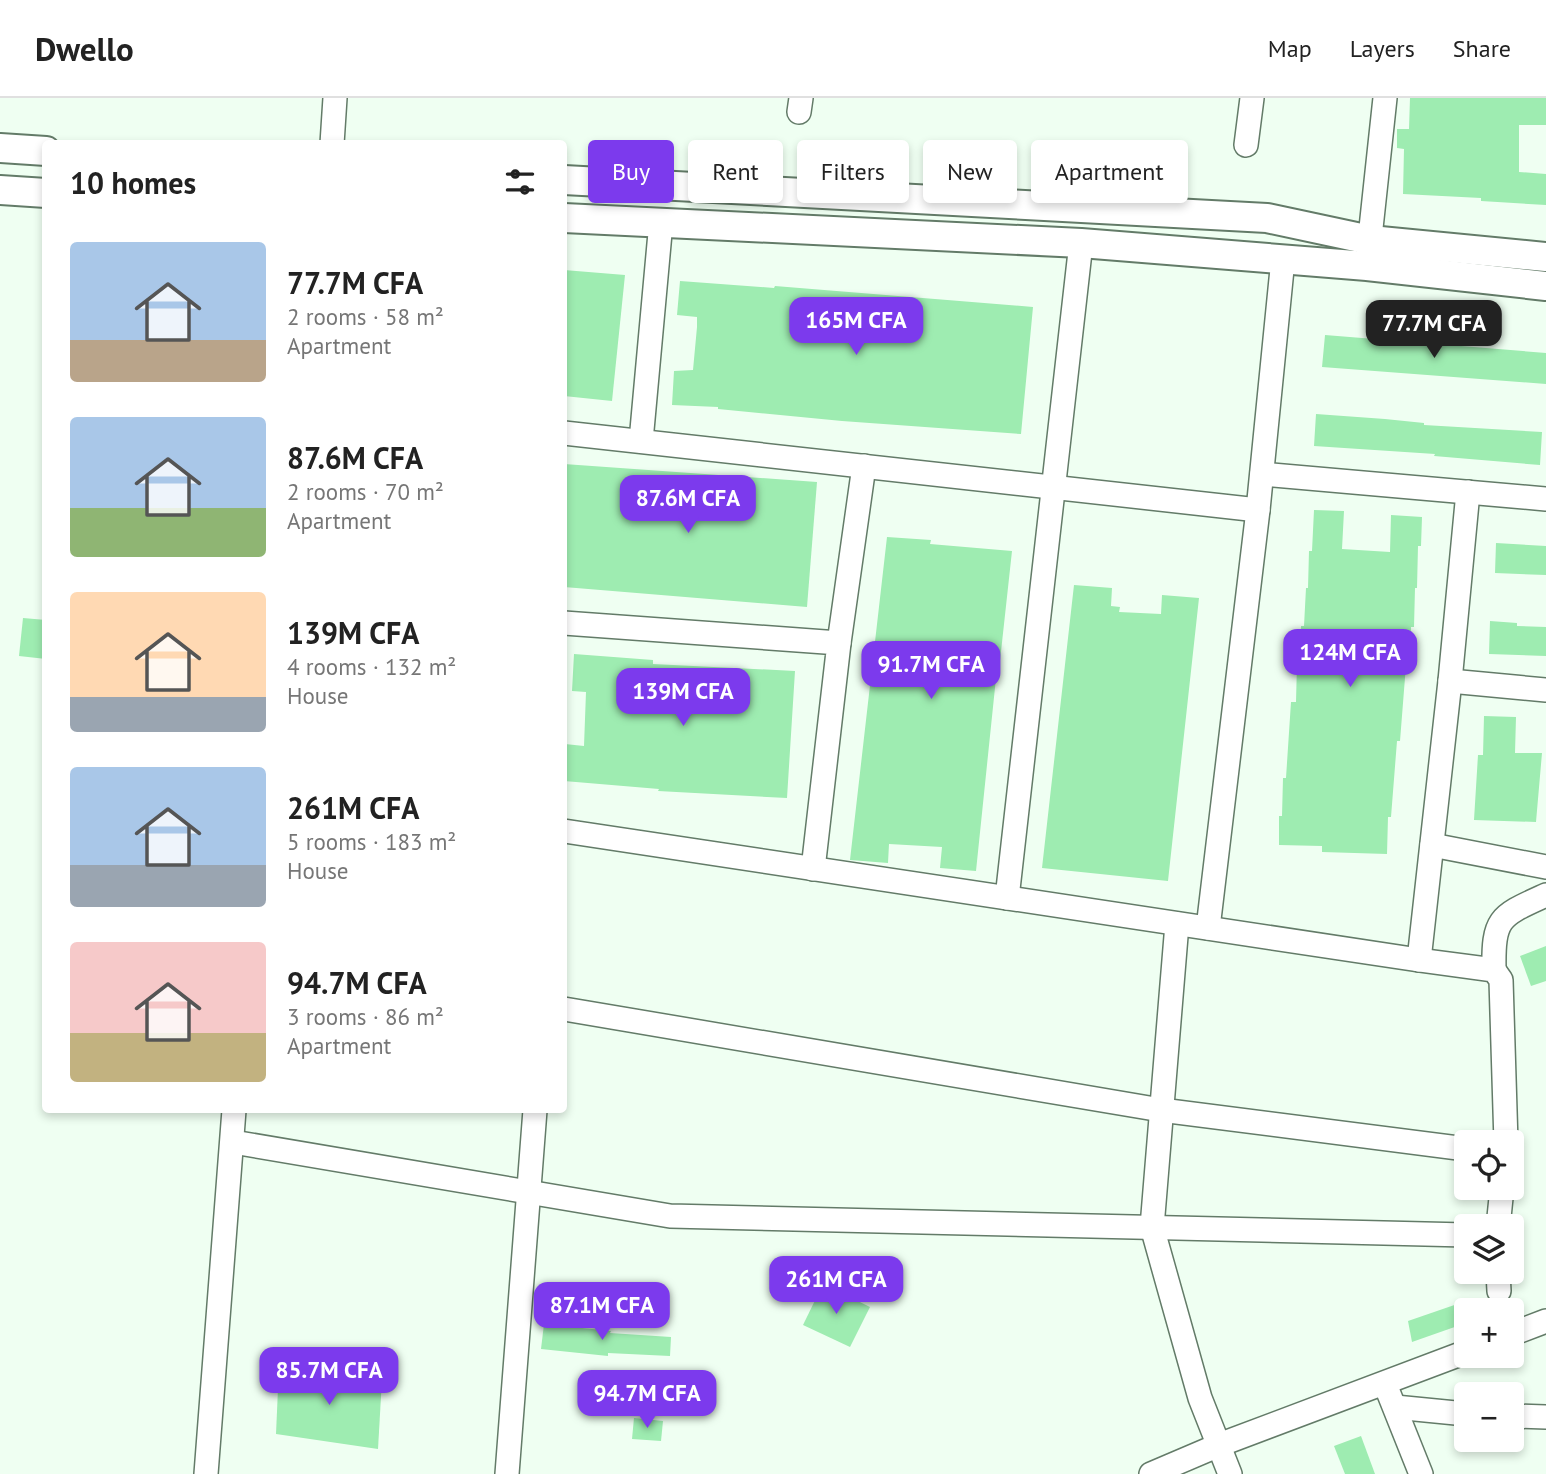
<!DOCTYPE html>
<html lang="en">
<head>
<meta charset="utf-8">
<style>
  :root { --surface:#fff; --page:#f2f2f2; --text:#222; --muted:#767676; --line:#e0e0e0; --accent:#7c3aed }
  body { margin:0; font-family:"PT Sans",sans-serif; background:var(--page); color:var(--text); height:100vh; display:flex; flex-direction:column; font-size:26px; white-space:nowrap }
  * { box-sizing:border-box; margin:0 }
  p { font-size:23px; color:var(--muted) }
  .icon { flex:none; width:38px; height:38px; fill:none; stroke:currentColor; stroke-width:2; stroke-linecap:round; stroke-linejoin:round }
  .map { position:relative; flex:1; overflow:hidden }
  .sheet { position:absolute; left:42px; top:42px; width:525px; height:973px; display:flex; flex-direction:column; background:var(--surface); border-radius:7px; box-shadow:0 4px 10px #0003 }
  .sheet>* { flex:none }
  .guide { position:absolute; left:588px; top:42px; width:665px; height:63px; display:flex; gap:14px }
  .tools { position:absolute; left:1454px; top:1032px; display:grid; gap:14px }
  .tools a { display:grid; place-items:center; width:70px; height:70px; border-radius:7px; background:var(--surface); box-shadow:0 4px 10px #0003; font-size:35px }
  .price { position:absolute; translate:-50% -60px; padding:0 16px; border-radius:14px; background:var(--accent); color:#fff; font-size:23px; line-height:46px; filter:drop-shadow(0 2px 4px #0008) }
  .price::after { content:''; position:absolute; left:50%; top:42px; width:21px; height:16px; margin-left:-10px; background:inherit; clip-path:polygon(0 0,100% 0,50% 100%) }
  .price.active { background:#222; color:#fff }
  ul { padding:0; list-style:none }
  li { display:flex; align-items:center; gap:21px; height:175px; padding:0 28px }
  li span { display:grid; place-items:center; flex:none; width:196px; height:140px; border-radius:7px; color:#555 }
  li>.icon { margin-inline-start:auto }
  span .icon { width:84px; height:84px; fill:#fffc; stroke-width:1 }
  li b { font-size:30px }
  h2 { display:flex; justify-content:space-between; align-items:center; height:84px; padding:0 28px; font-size:30px }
  .tag { padding:0 24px; border-radius:7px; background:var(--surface); box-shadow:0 4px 10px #0003; font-size:24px; line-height:63px }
  .tag.active { background:var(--accent); color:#fff }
  header { display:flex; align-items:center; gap:42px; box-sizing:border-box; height:98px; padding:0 35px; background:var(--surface); border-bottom:2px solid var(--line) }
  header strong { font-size:33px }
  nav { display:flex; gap:38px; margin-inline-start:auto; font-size:24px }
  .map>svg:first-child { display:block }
</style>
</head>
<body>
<header>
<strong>Dwello</strong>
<nav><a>Map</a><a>Layers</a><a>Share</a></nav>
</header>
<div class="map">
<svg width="1546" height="1376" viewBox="0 0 1546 1376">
  <rect width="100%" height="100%" fill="#effff2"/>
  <!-- building -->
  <g fill="#9eecb1">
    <polygon points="1410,0 1546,0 1546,27 1519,27 1519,74 1546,76 1546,107 1481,103 1481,100 1403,96 1404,51 1397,50 1397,31 1409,31"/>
    <polygon points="564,172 625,177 612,303 564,298"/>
    <polygon points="680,183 774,190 775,188 1033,209 1021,336 842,323 718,311 718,309 672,307 674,273 693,272 697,229 697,219 677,217"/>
    <polygon points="1325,237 1546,255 1546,286 1322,269"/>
    <polygon points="1316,316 1385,321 1424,325 1424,327 1542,334 1540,367 1434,358 1435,356 1314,348"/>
    <polygon points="564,366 817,384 807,509 564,489"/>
    <polygon points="1314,412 1344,413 1342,451 1390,454 1391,417 1422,419 1421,448 1418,448 1417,490 1415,490 1414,529 1411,529 1410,567 1406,567 1400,643 1397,643 1391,719 1388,719 1387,756 1322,754 1322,748 1279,747 1279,718 1282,718 1283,680 1286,680 1291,604 1296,604 1297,565 1300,566 1301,528 1304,528 1306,490 1308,490 1309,453 1312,453"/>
    <polygon points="887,439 931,442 930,446 1012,453 998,581 996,580 976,773 940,770 942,749 889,746 888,765 850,762"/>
    <polygon points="1496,445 1546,448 1546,477 1495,475"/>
    <polygon points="1074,487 1112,490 1111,508 1120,509 1119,514 1161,516 1162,497 1199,500 1168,783 1042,770"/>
    <polygon points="23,520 46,522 46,561 19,558"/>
    <polygon points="1490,523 1517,525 1517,528 1546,529 1546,558 1489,556"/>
    <polygon points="574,556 653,562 653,566 795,573 787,700 658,693 659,691 564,683 565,646 584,648 586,594 572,593"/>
    <polygon points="1484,618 1516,619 1515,655 1542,655 1536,724 1474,722 1478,657 1483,657"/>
    <polygon points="1546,848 1546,883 1531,888 1520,858"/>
    <polygon points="823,1186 870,1209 850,1249 803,1227"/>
    <polygon points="1466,1203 1466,1225 1412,1244 1408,1223"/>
    <polygon points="544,1226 611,1233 610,1235 671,1239 670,1258 608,1255 608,1258 541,1251"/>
    <polygon points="279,1268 382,1281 378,1351 276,1336"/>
    <polygon points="634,1320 663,1323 661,1343 632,1341"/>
    <polygon points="1361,1338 1375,1376 1345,1376 1334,1348"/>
  </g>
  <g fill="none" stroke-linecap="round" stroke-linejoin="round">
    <defs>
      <g id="minor">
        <polyline points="799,14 801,0"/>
        <polyline points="332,46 335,0"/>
        <polyline points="1246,47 1252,0"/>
        <polyline points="1368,158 1385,0"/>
        <polyline points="564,335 1258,412"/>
        <polyline points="641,343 661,124"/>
        <polyline points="1262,376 1546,401"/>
        <polyline points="564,525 839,545 813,771"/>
        <polyline points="839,545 864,368"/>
        <polyline points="1450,583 1546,592"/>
        <polyline points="564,733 1419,862 1494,872 1501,882 1506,1045"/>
        <polyline points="1432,747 1546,769"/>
        <polyline points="1007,800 1081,145"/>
        <polyline points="1177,826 1152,1129 1200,1300 1230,1376"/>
        <polyline points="1208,830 1258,412 1283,161"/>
        <polyline points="1419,862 1450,583 1468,394"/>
        <path d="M1494 872C1493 819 1500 818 1546 797"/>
        <polyline points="564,911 1161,1012 1466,1051"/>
        <polyline points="233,1044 670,1118 1466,1137"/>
        <polyline points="1498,1129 1502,1090"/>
        <polyline points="1498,1174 1499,1193"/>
        <polyline points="1512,1236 1546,1223"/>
        <polyline points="1385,1286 1421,1376"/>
        <polyline points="1395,1309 1466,1316"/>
        <polyline points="1512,1318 1546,1319"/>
        <polyline points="206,1376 234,1012"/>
        <polyline points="507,1376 535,1012"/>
        <polyline points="1151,1376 1219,1347 1466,1254"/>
      </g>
      <g id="tertiary">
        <polyline points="0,50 46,53"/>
        <polyline points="564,82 1267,120 1370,142 1546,159"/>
        <polyline points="0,92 46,95"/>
        <polyline points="564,120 1081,145 1367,168 1546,188"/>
      </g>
    </defs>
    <!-- minor casing -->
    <use href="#minor" stroke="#637b68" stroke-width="26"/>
    <!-- tertiary casing -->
    <use href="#tertiary" stroke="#637b68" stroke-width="32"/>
    <!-- minor -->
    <use href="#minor" stroke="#fff" stroke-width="23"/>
    <!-- tertiary -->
    <use href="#tertiary" stroke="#fff" stroke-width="28"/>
  </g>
</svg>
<div class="tools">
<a><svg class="icon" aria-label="locate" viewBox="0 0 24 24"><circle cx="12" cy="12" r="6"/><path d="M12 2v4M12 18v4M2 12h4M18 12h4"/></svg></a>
<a><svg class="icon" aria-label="layers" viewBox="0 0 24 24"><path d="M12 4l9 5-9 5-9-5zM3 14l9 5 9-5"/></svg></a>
<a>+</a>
<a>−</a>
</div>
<b class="price" style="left:856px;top:259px">165M CFA</b>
<b class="price active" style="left:1434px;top:262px">77.7M CFA</b>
<b class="price" style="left:688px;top:437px">87.6M CFA</b>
<b class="price" style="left:1350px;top:591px">124M CFA</b>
<b class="price" style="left:931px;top:603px">91.7M CFA</b>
<b class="price" style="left:683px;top:630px">139M CFA</b>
<b class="price" style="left:836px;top:1218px">261M CFA</b>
<b class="price" style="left:602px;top:1244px">87.1M CFA</b>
<b class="price" style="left:329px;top:1309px">85.7M CFA</b>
<b class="price" style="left:647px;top:1332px">94.7M CFA</b>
<div class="guide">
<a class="tag active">Buy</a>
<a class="tag">Rent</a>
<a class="tag">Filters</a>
<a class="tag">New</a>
<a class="tag">Apartment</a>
</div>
<section class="sheet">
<h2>10 homes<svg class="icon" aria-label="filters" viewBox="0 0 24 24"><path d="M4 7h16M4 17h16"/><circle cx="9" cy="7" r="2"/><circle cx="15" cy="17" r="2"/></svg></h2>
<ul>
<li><span style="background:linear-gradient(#a9c7e8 70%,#b9a48a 0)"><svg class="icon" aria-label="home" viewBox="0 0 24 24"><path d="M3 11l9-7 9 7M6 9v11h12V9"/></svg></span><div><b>77.7M CFA</b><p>2 rooms · 58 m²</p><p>Apartment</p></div></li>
<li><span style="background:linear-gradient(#a9c7e8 65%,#8fb573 0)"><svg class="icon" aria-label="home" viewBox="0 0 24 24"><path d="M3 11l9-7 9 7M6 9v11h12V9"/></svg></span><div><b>87.6M CFA</b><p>2 rooms · 70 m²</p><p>Apartment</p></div></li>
<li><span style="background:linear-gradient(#ffd9b3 75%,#9aa5b1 0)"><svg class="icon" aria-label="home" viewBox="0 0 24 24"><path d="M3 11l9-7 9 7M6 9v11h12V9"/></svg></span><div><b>139M CFA</b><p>4 rooms · 132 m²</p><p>House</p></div></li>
<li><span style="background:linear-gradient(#a9c7e8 70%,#9aa5b1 0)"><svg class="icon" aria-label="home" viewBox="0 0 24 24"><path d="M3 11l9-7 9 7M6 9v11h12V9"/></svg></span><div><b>261M CFA</b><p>5 rooms · 183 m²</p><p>House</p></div></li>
<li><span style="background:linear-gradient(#f6c9c9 65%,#c2b280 0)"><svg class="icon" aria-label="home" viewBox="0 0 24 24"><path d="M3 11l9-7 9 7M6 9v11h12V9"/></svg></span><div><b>94.7M CFA</b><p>3 rooms · 86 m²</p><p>Apartment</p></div></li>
</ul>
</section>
</div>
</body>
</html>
